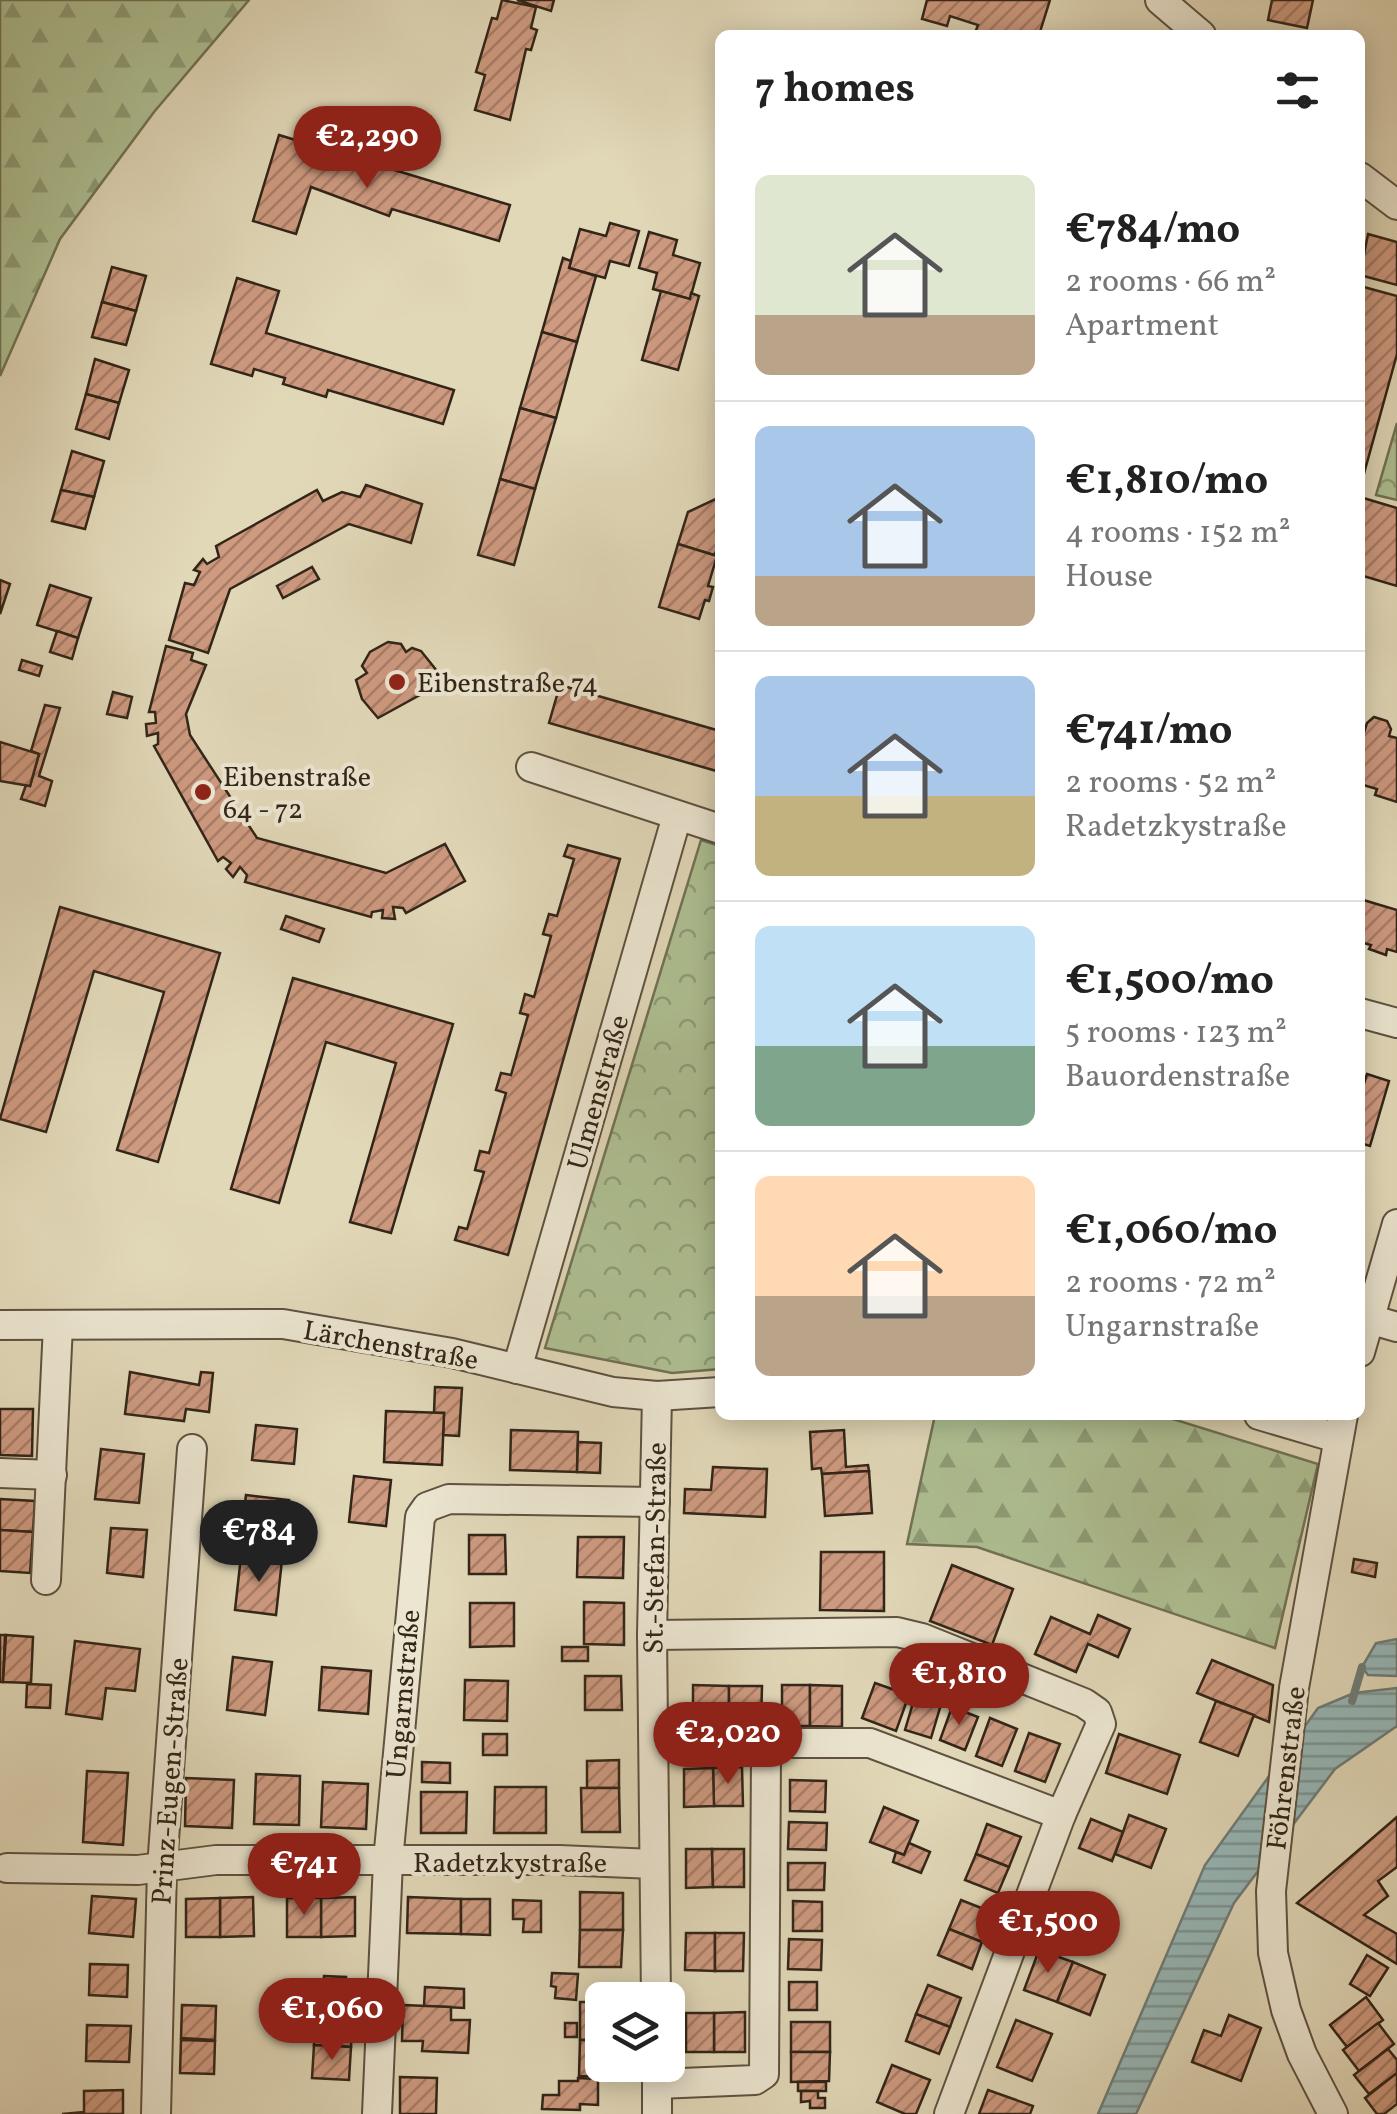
<!DOCTYPE html>
<html lang="en">
<head>
<meta charset="utf-8">
<style>
  :root { --surface:#fff; --page:#f2f2f2; --text:#222; --muted:#767676; --line:#e0e0e0; --accent:#8f2418 }
  body { margin:0; font-family:Vollkorn,serif; background:var(--page); color:var(--text); height:100vh; display:flex; flex-direction:column; font-size:38px; white-space:nowrap }
  * { box-sizing:border-box; margin:0 }
  p { font-size:32px; color:var(--muted) }
  .icon { flex:none; width:55px; height:55px; fill:none; stroke:currentColor; stroke-width:2; stroke-linecap:round; stroke-linejoin:round }
  .map { position:relative; flex:1; overflow:hidden }
  .side { position:absolute; left:715px; top:30px; width:650px; height:1390px; display:flex; flex-direction:column; background:var(--surface); border-radius:15px; box-shadow:0 5px 25px #0003 }
  .side>* { flex:none }
  .tools { position:absolute; left:585px; top:1982px; display:grid; gap:20px }
  .tools a { display:grid; place-items:center; width:100px; height:100px; border-radius:15px; background:var(--surface); box-shadow:0 5px 25px #0003; font-size:50px }
  .price { position:absolute; translate:-50% -85px; padding:0 22px; border-radius:35px; background:var(--accent); color:#fff; font-size:32px; line-height:65px; filter:drop-shadow(0 2px 5px #0008) }
  .price::after { content:''; position:absolute; left:50%; top:60px; width:30px; height:22px; margin-left:-15px; background:inherit; clip-path:polygon(0 0,100% 0,50% 100%) }
  .price.current { background:#222; color:#fff }
  ul { padding:0; list-style:none }
  li { display:flex; align-items:center; gap:30px; height:250px; padding:0 40px }
  li+li { border-top:2px solid var(--line) }
  li span { display:grid; place-items:center; flex:none; width:280px; height:200px; border-radius:15px; color:#555 }
  li>.icon { margin-inline-start:auto }
  span .icon { width:120px; height:120px; fill:#fffc; stroke-width:1 }
  li b { font-size:42px }
  h2 { display:flex; justify-content:space-between; align-items:center; height:120px; padding:0 40px; font-size:42px }
  .map>svg:first-child { display:block }
</style>
</head>
<body>
<div class="map">
<svg width="1397" height="2114" viewBox="0 0 1397 2114">
  <defs>
    <pattern id="forest-firs" width="22" height="20" patternUnits="userSpaceOnUse" patternTransform="scale(2.5)"><rect width="22" height="20" fill="#aec093"/><path d="M5 1l3.5 6h-7zM16 11l3.5 6h-7z" fill="#8e9c77"/></pattern>
    <pattern id="park-crowns" width="20" height="18" patternUnits="userSpaceOnUse" patternTransform="scale(2.5)"><rect width="20" height="18" fill="#aec093"/><path d="M2 6a3 3 0 1 1 6 0M12 15a3 3 0 1 1 6 0" fill="none" stroke="#8e9c77"/></pattern>
    <pattern id="water-rules" width="6" height="5" patternUnits="userSpaceOnUse" patternTransform="scale(2.5)"><rect width="6" height="5" fill="#97b8b8"/><path d="M0 2.5h6" fill="none" stroke="#7c9595"/></pattern>
    <pattern id="building-hatch" width="6" height="6" patternUnits="userSpaceOnUse" patternTransform="scale(2.5)"><rect width="6" height="6" fill="#ce9a80"/><path d="M-1 1l2-2M0 6l6-6M5 7l2-2" fill="none" stroke="#a87d68"/></pattern>
  </defs>
  <rect width="100%" height="100%" fill="#e1d8b8"/>
  <filter id="stains"><feTurbulence type="fractalNoise" baseFrequency=".002" numOctaves="4"/><feColorMatrix values="0 0 0 0 .2 0 0 0 0 .09 0 0 0 0 .02 0 0 0 .5 -.17"/></filter>
  <radialGradient id="worn" r=".72"><stop offset=".6" stop-color="#630" stop-opacity="0"/><stop offset="1" stop-color="#630" stop-opacity=".3"/></radialGradient>
  <!-- forest -->
  <g fill="url(#forest-firs)" stroke="#707256" stroke-width="2.5">
    <polygon points="0,0 249,0 154,112 60,239 0,376"/>
    <polygon points="935,1415 1160,1415 1318,1464 1275,1648 977,1547 907,1544"/>
  </g>
  <!-- park -->
  <g fill="url(#park-crowns)" stroke="#707256" stroke-width="2.5">
    <polygon points="1397,423 1397,500 1376,495"/>
    <polygon points="701,840 720,846 720,1369 672,1373 545,1348"/>
  </g>
  <!-- water -->
  <g fill="url(#water-rules)" stroke="#6f7d78" stroke-width="2.5">
    <polygon points="1397,1639 1397,1676 1368,1675 1362,1667 1376,1643"/>
    <polygon points="1397,1688 1397,1726 1335,1769 1234,1903 1136,2114 1098,2114 1205,1865 1318,1708 1354,1693"/>
  </g>
  <g fill="none" stroke-linecap="round" stroke-linejoin="round">
    <!-- stream -->
    <polyline stroke="#6f7d78" stroke-width="8" points="1352,1701 1362,1667"/>
  </g>
  <!-- building -->
  <g fill="url(#building-hatch)" stroke="#322518" stroke-width="2.5">
    <polygon points="502,0 536,7 531,28 537,30 531,50 526,49 510,120 475,110 485,75 476,72 492,18 497,19"/>
    <polygon points="517,0 554,0 551,11"/>
    <polygon points="927,0 1050,0 1039,35 982,35 975,33 978,25 950,16 947,26 922,19"/>
    <polygon points="1272,0 1313,0 1307,28 1268,20"/>
    <polygon points="279,135 510,205 499,241 392,209 389,216 311,187 296,234 253,221"/>
    <polygon points="610,223 639,231 629,266 610,261 605,278 569,268 580,229 606,236"/>
    <polygon points="649,232 677,240 673,255 700,263 690,299 653,289 657,273 639,268"/>
    <polygon points="1368,234 1397,242 1397,285 1360,275"/>
    <polygon points="563,258 571,261 569,268 596,276 577,342 542,332"/>
    <polygon points="112,267 146,276 136,311 102,302"/>
    <polygon points="237,278 279,291 266,333 454,390 443,424 328,390 326,397 283,384 285,378 254,369 252,376 211,364"/>
    <polygon points="1360,286 1397,296 1397,354 1360,488"/>
    <polygon points="661,291 690,299 691,293 699,296 678,370 642,360"/>
    <polygon points="102,302 136,311 126,345 92,337"/>
    <polygon points="542,332 577,342 556,418 520,408"/>
    <polygon points="95,359 129,370 119,403 86,394"/>
    <polygon points="86,394 119,403 109,439 76,429"/>
    <polygon points="520,408 556,418 535,489 500,479"/>
    <polygon points="72,451 104,461 94,497 61,490"/>
    <polygon points="500,479 535,489 514,565 478,555"/>
    <polygon points="366,485 422,504 411,543 349,524 230,589 208,653 169,640 185,583 194,585 200,572 194,570 203,559 207,564 219,557 216,546 317,490 323,501 342,492 360,497"/>
    <polygon points="61,490 94,497 85,529 52,521"/>
    <polygon points="720,497 720,545 714,555 678,544 688,512"/>
    <polygon points="1360,497 1397,508 1397,586 1360,575"/>
    <polygon points="678,544 717,556 708,586 713,587 709,601 705,600 699,619 659,607"/>
    <polygon points="312,567 319,579 283,598 277,586"/>
    <polygon points="0,580 10,584 0,614"/>
    <polygon points="50,585 91,598 78,638 37,625"/>
    <polygon points="57,631 78,638 72,659 50,652"/>
    <polygon points="388,642 401,644 406,652 412,648 421,651 437,671 438,685 378,718 362,699 356,680 367,673 362,666 370,652"/>
    <polygon points="166,646 193,653 191,660 206,665 186,714 190,735 257,838 386,873 445,844 465,881 406,913 403,908 393,907 395,919 382,918 383,910 372,912 371,917 245,882 247,875 240,867 233,877 226,869 231,863 223,857 218,861 154,746 158,744 158,733 147,736 146,724 156,723 155,712 149,712"/>
    <polygon points="22,660 42,666 39,676 19,670"/>
    <polygon points="560,685 720,731 720,772 549,723"/>
    <polygon points="113,692 132,697 127,718 107,714"/>
    <polygon points="45,705 60,708 39,776 52,781 45,806 21,799 26,785 30,786 39,754 31,751"/>
    <polygon points="1374,717 1387,721 1391,729 1389,736 1397,738 1397,802 1375,795 1377,789 1360,784 1360,735 1363,736 1367,723"/>
    <polygon points="0,742 39,754 30,786 0,781"/>
    <polygon points="568,845 620,859 508,1255 455,1240 459,1227 467,1229 484,1172 475,1170 480,1151 489,1153 506,1093 496,1090 501,1073 511,1075 528,1015 520,1013 525,994 534,997 551,936 543,934 549,914 557,916 574,859 564,856"/>
    <polygon points="1360,899 1397,910 1397,952 1387,949 1386,955 1369,949 1371,945 1360,942"/>
    <polygon points="60,907 220,953 158,1162 117,1150 164,992 94,971 46,1132 0,1119"/>
    <polygon points="286,916 324,929 319,942 281,929"/>
    <polygon points="293,978 453,1024 391,1233 350,1222 396,1063 326,1042 279,1203 231,1189"/>
    <polygon points="1367,1074 1389,1081 1370,1146 1360,1143 1360,1096"/>
    <polygon points="130,1372 199,1385 201,1372 213,1373 209,1412 186,1409 184,1421 125,1414"/>
    <polygon points="435,1387 462,1388 459,1436 443,1435 444,1413 434,1413"/>
    <polygon points="0,1409 33,1409 32,1456 0,1455"/>
    <polygon points="386,1411 444,1413 442,1465 384,1462"/>
    <polygon points="256,1425 297,1429 294,1464 252,1460"/>
    <polygon points="511,1430 578,1432 577,1472 510,1470"/>
    <polygon points="844,1430 846,1467 868,1465 869,1471 822,1474 821,1468 812,1469 810,1432"/>
    <polygon points="578,1442 601,1443 600,1473 577,1472"/>
    <polygon points="101,1449 144,1454 139,1503 95,1499"/>
    <polygon points="713,1467 767,1469 765,1517 684,1513 685,1489 711,1490"/>
    <polygon points="869,1471 872,1513 825,1516 822,1474"/>
    <polygon points="354,1476 391,1480 386,1526 349,1522"/>
    <polygon points="246,1495 289,1500 285,1539 241,1534"/>
    <polygon points="0,1499 35,1501 33,1532 0,1530"/>
    <polygon points="111,1528 147,1530 143,1577 107,1573"/>
    <polygon points="0,1530 33,1532 30,1573 0,1571"/>
    <polygon points="469,1535 505,1535 506,1574 469,1574"/>
    <polygon points="578,1537 624,1537 623,1578 577,1577"/>
    <polygon points="821,1552 884,1552 884,1611 820,1610"/>
    <polygon points="241,1556 282,1560 276,1615 235,1610"/>
    <polygon points="1354,1559 1377,1563 1375,1577 1352,1572"/>
    <polygon points="952,1565 1013,1589 992,1645 930,1621"/>
    <polygon points="584,1602 624,1603 624,1645 584,1644"/>
    <polygon points="470,1603 514,1603 514,1646 470,1647"/>
    <polygon points="1098,1615 1130,1629 1118,1657 1088,1644 1076,1672 1035,1654 1051,1617 1090,1634"/>
    <polygon points="0,1635 5,1635 3,1682 0,1682"/>
    <polygon points="6,1635 33,1637 31,1683 3,1682"/>
    <polygon points="75,1641 140,1649 135,1691 106,1688 102,1719 66,1714"/>
    <rect x="562" y="1647" width="26" height="14"/>
    <polygon points="233,1657 272,1662 265,1715 227,1710"/>
    <polygon points="1212,1660 1273,1685 1269,1722 1197,1693"/>
    <polygon points="322,1667 371,1671 368,1714 319,1710"/>
    <polygon points="585,1676 621,1676 622,1710 585,1710"/>
    <polygon points="465,1680 508,1681 507,1721 464,1720"/>
    <polygon points="875,1683 909,1695 896,1731 862,1718"/>
    <polygon points="27,1684 51,1685 50,1708 26,1707"/>
    <polygon points="693,1685 729,1686 729,1725 693,1725"/>
    <rect x="782" y="1685" width="28" height="41"/>
    <polygon points="810,1685 842,1686 842,1727 810,1726"/>
    <polygon points="729,1686 762,1686 761,1725 729,1725"/>
    <polygon points="916,1693 942,1701 931,1738 905,1730"/>
    <polygon points="1216,1701 1254,1715 1238,1756 1200,1742"/>
    <polygon points="952,1707 978,1717 965,1750 940,1740"/>
    <polygon points="990,1718 1017,1729 1002,1766 976,1756"/>
    <polygon points="1029,1733 1060,1744 1045,1782 1015,1771"/>
    <rect x="483" y="1734" width="24" height="21"/>
    <polygon points="1119,1734 1180,1755 1167,1794 1106,1773"/>
    <polygon points="619,1760 619,1788 587,1788 587,1761"/>
    <polygon points="422,1762 450,1763 450,1783 422,1782"/>
    <polygon points="742,1767 743,1806 714,1806 713,1768"/>
    <polygon points="713,1768 714,1806 684,1807 684,1769"/>
    <polygon points="87,1771 128,1773 123,1845 83,1842"/>
    <polygon points="256,1774 300,1776 299,1825 254,1824"/>
    <polygon points="186,1778 234,1780 232,1828 185,1826"/>
    <polygon points="790,1780 826,1781 825,1812 790,1811"/>
    <polygon points="323,1782 368,1784 366,1829 321,1827"/>
    <polygon points="495,1787 546,1787 546,1833 494,1833"/>
    <polygon points="581,1788 619,1788 620,1832 582,1832"/>
    <polygon points="421,1792 467,1792 466,1833 421,1833"/>
    <polygon points="884,1807 918,1821 904,1855 870,1842"/>
    <polygon points="1129,1815 1166,1829 1151,1868 1115,1854"/>
    <polygon points="1397,1817 1397,1867 1378,1881 1388,1896 1364,1915 1397,1934 1397,1964 1297,1903"/>
    <polygon points="1091,1819 1123,1832 1112,1861 1079,1848"/>
    <polygon points="789,1822 827,1823 826,1850 788,1849"/>
    <polygon points="987,1824 1021,1837 1009,1867 976,1854"/>
    <polygon points="909,1843 930,1852 921,1873 893,1862 896,1852 904,1855"/>
    <polygon points="686,1849 712,1849 713,1887 686,1888"/>
    <polygon points="712,1849 744,1849 744,1887 713,1887"/>
    <polygon points="976,1854 1009,1867 998,1893 965,1880"/>
    <polygon points="788,1863 825,1863 824,1890 788,1890"/>
    <polygon points="580,1892 623,1893 623,1930 580,1930"/>
    <polygon points="92,1896 136,1899 133,1937 89,1933"/>
    <polygon points="253,1897 254,1936 220,1937 220,1898"/>
    <polygon points="355,1897 355,1936 321,1937 321,1898"/>
    <polygon points="408,1897 461,1899 461,1934 407,1933"/>
    <polygon points="220,1898 220,1937 186,1937 186,1899"/>
    <rect x="287" y="1898" width="34" height="39"/>
    <polygon points="461,1899 490,1899 490,1935 461,1934"/>
    <polygon points="513,1900 541,1901 541,1932 523,1932 524,1919 513,1919"/>
    <polygon points="961,1900 994,1913 982,1942 949,1929"/>
    <polygon points="793,1901 822,1902 822,1931 793,1931"/>
    <polygon points="949,1929 982,1942 972,1969 938,1955"/>
    <polygon points="580,1930 623,1930 621,1967 579,1967"/>
    <polygon points="686,1933 715,1933 715,1971 685,1970"/>
    <polygon points="715,1933 744,1933 743,1971 715,1971"/>
    <polygon points="789,1939 822,1940 821,1970 788,1969"/>
    <polygon points="1039,1950 1073,1962 1057,2002 1024,1990"/>
    <polygon points="1367,1955 1388,1968 1370,1996 1350,1984"/>
    <polygon points="1073,1962 1105,1975 1090,2015 1057,2002"/>
    <polygon points="90,1964 128,1965 127,1997 89,1995"/>
    <polygon points="552,1973 578,1974 576,2000 555,1998 556,1987 551,1986"/>
    <polygon points="324,1976 346,1977 346,2001 323,2001"/>
    <rect x="789" y="1982" width="28" height="28"/>
    <polygon points="928,1985 961,1998 950,2027 916,2014"/>
    <polygon points="425,1987 464,1989 464,2008 424,2006"/>
    <polygon points="1366,1997 1383,2020 1347,2047 1330,2025"/>
    <rect x="580" y="2002" width="22" height="38"/>
    <polygon points="182,2005 216,2006 215,2040 181,2038"/>
    <polygon points="403,2005 451,2007 451,2020 470,2020 468,2053 422,2051 423,2041 402,2041"/>
    <polygon points="317,2010 353,2012 351,2047 314,2045"/>
    <polygon points="745,2012 745,2052 714,2052 714,2013"/>
    <rect x="686" y="2013" width="28" height="39"/>
    <polygon points="916,2014 950,2027 939,2054 906,2041"/>
    <polygon points="1229,2015 1261,2028 1241,2081 1192,2062 1204,2030 1221,2036"/>
    <polygon points="1016,2020 1052,2034 1032,2081 997,2067"/>
    <rect x="791" y="2022" width="39" height="30"/>
    <rect x="565" y="2023" width="12" height="14"/>
    <polygon points="1378,2023 1394,2044 1359,2071 1343,2050"/>
    <polygon points="87,2025 131,2026 129,2062 86,2061"/>
    <polygon points="181,2040 215,2041 214,2074 180,2073"/>
    <polygon points="580,2040 602,2040 602,2065 621,2065 621,2077 579,2076"/>
    <polygon points="314,2045 351,2047 349,2080 312,2078"/>
    <polygon points="1388,2049 1397,2060 1397,2073 1369,2094 1354,2075"/>
    <polygon points="791,2052 830,2052 829,2081 791,2082"/>
    <polygon points="892,2065 930,2080 916,2114 905,2114 877,2102"/>
    <polygon points="1397,2073 1397,2104 1384,2114 1377,2114 1365,2098"/>
    <polygon points="400,2077 437,2078 436,2114 400,2114"/>
    <polygon points="578,2078 598,2079 598,2105 580,2104 580,2110 542,2109 543,2095 559,2095 559,2081 578,2081"/>
    <rect x="798" y="2082" width="28" height="9"/>
    <polygon points="123,2090 123,2114 62,2114 84,2112 84,2091"/>
    <polygon points="988,2090 1033,2106 1030,2114 979,2114"/>
    <polygon points="801,2091 818,2091 818,2098 825,2098 825,2108 810,2108 810,2101 801,2102"/>
  </g>
  <g fill="none" stroke-linecap="round" stroke-linejoin="round">
    <defs>
      <g id="minor">
        <polyline points="1160,0 1201,35"/>
        <polyline points="1360,177 1397,205"/>
        <polyline points="531,767 720,829"/>
        <polyline points="1360,1013 1397,1023"/>
        <polyline points="1369,1319 1397,1327"/>
        <polyline points="0,1325 283,1324 452,1353 613,1392 657,1396 720,1392"/>
        <polyline points="1360,1352 1397,1224"/>
        <polyline points="517,1369 677,816"/>
        <polyline points="1259,1415 1337,1438"/>
        <polyline points="0,1473 52,1475"/>
        <polyline points="46,1580 58,1325"/>
        <polyline points="652,1635 897,1632 922,1638 1084,1703 1097,1712 1101,1724 1061,1815 949,2114"/>
        <polyline points="7,1868 138,1870 216,1860 559,1860 654,1864"/>
        <polyline points="656,2000 652,1635 657,1396"/>
        <polyline points="657,2066 657,2114"/>
        <polyline points="657,2084 755,2080 764,2074 766,1754 781,1743 870,1743 1061,1815"/>
        <polyline points="156,2114 162,1868 192,1449"/>
        <polyline points="377,2114 388,1861 420,1517 427,1507 449,1499 655,1502"/>
        <polyline points="1333,2114 1302,2054 1286,2010 1273,1953 1271,1891 1294,1688 1343,1415"/>
      </g>
    </defs>
    <!-- minor casing -->
    <use href="#minor" stroke="#5e5240" stroke-width="32"/>
    <!-- minor -->
    <use href="#minor" stroke="#ece6d1" stroke-width="28"/>
  </g>
  <!-- markers -->
  <g fill="#8f2418" stroke="#ece6d1" stroke-width="4">
    <circle cx="397" cy="682" r="10"/>
    <circle cx="203" cy="792" r="10"/>
  </g>
  <g text-anchor="middle" stroke-width="8" stroke-linejoin="round" paint-order="stroke">
    <!-- poi labels -->
    <g font-size="28" fill="#322518" stroke="#ece6d1" text-anchor="start">
      <text x="417" y="692">Eibenstraße 74</text>
      <text x="223" y="786">Eibenstraße<tspan x="223" dy="32">64 - 72</tspan></text>
    </g>
    <!-- street labels -->
    <g font-size="28" fill="#322518" stroke="#ece6d1">
      <text transform="translate(597 1092) rotate(-74)" y="10">Ulmenstraße</text>
      <text transform="translate(391 1344) rotate(10)" y="10">Lärchenstraße</text>
      <text transform="translate(654 1548) rotate(-89)" y="10">St.-Stefan-Straße</text>
      <text transform="translate(402 1694) rotate(-85)" y="10">Ungarnstraße</text>
      <text transform="translate(1285 1768) rotate(-83)" y="10">Föhrenstraße</text>
      <text transform="translate(169 1781) rotate(-86)" y="10">Prinz-Eugen-Straße</text>
      <text x="510" y="1872">Radetzkystraße</text>
    </g>
  </g>
  <rect width="100%" height="100%" filter="url(#stains)"/>
  <rect width="100%" height="100%" fill="url(#worn)"/>
</svg>
<div class="tools">
<a><svg class="icon" aria-label="layers" viewBox="0 0 24 24"><path d="M12 4l9 5-9 5-9-5zM3 14l9 5 9-5"/></svg></a>
</div>
<b class="price" style="left:367px;top:191px">€2,290</b>
<b class="price current" style="left:259px;top:1585px">€784</b>
<b class="price" style="left:959px;top:1728px">€1,810</b>
<b class="price" style="left:728px;top:1787px">€2,020</b>
<b class="price" style="left:304px;top:1918px">€741</b>
<b class="price" style="left:1048px;top:1976px">€1,500</b>
<b class="price" style="left:332px;top:2063px">€1,060</b>
<section class="side">
<h2>7 homes<svg class="icon" aria-label="filters" viewBox="0 0 24 24"><path d="M4 7h16M4 17h16"/><circle cx="9" cy="7" r="2"/><circle cx="15" cy="17" r="2"/></svg></h2>
<ul>
<li><span style="background:linear-gradient(#dfe7d0 70%,#b9a48a 0)"><svg class="icon" aria-label="home" viewBox="0 0 24 24"><path d="M3 11l9-7 9 7M6 9v11h12V9"/></svg></span><div><b>€784/mo</b><p>2 rooms · 66 m²</p><p>Apartment</p></div></li>
<li><span style="background:linear-gradient(#a9c7e8 75%,#b9a48a 0)"><svg class="icon" aria-label="home" viewBox="0 0 24 24"><path d="M3 11l9-7 9 7M6 9v11h12V9"/></svg></span><div><b>€1,810/mo</b><p>4 rooms · 152 m²</p><p>House</p></div></li>
<li><span style="background:linear-gradient(#a9c7e8 60%,#c2b280 0)"><svg class="icon" aria-label="home" viewBox="0 0 24 24"><path d="M3 11l9-7 9 7M6 9v11h12V9"/></svg></span><div><b>€741/mo</b><p>2 rooms · 52 m²</p><p>Radetzkystraße</p></div></li>
<li><span style="background:linear-gradient(#bfe0f5 60%,#7fa58c 0)"><svg class="icon" aria-label="home" viewBox="0 0 24 24"><path d="M3 11l9-7 9 7M6 9v11h12V9"/></svg></span><div><b>€1,500/mo</b><p>5 rooms · 123 m²</p><p>Bauordenstraße</p></div></li>
<li><span style="background:linear-gradient(#ffd9b3 60%,#b9a48a 0)"><svg class="icon" aria-label="home" viewBox="0 0 24 24"><path d="M3 11l9-7 9 7M6 9v11h12V9"/></svg></span><div><b>€1,060/mo</b><p>2 rooms · 72 m²</p><p>Ungarnstraße</p></div></li>
</ul>
</section>
</div>
</body>
</html>
